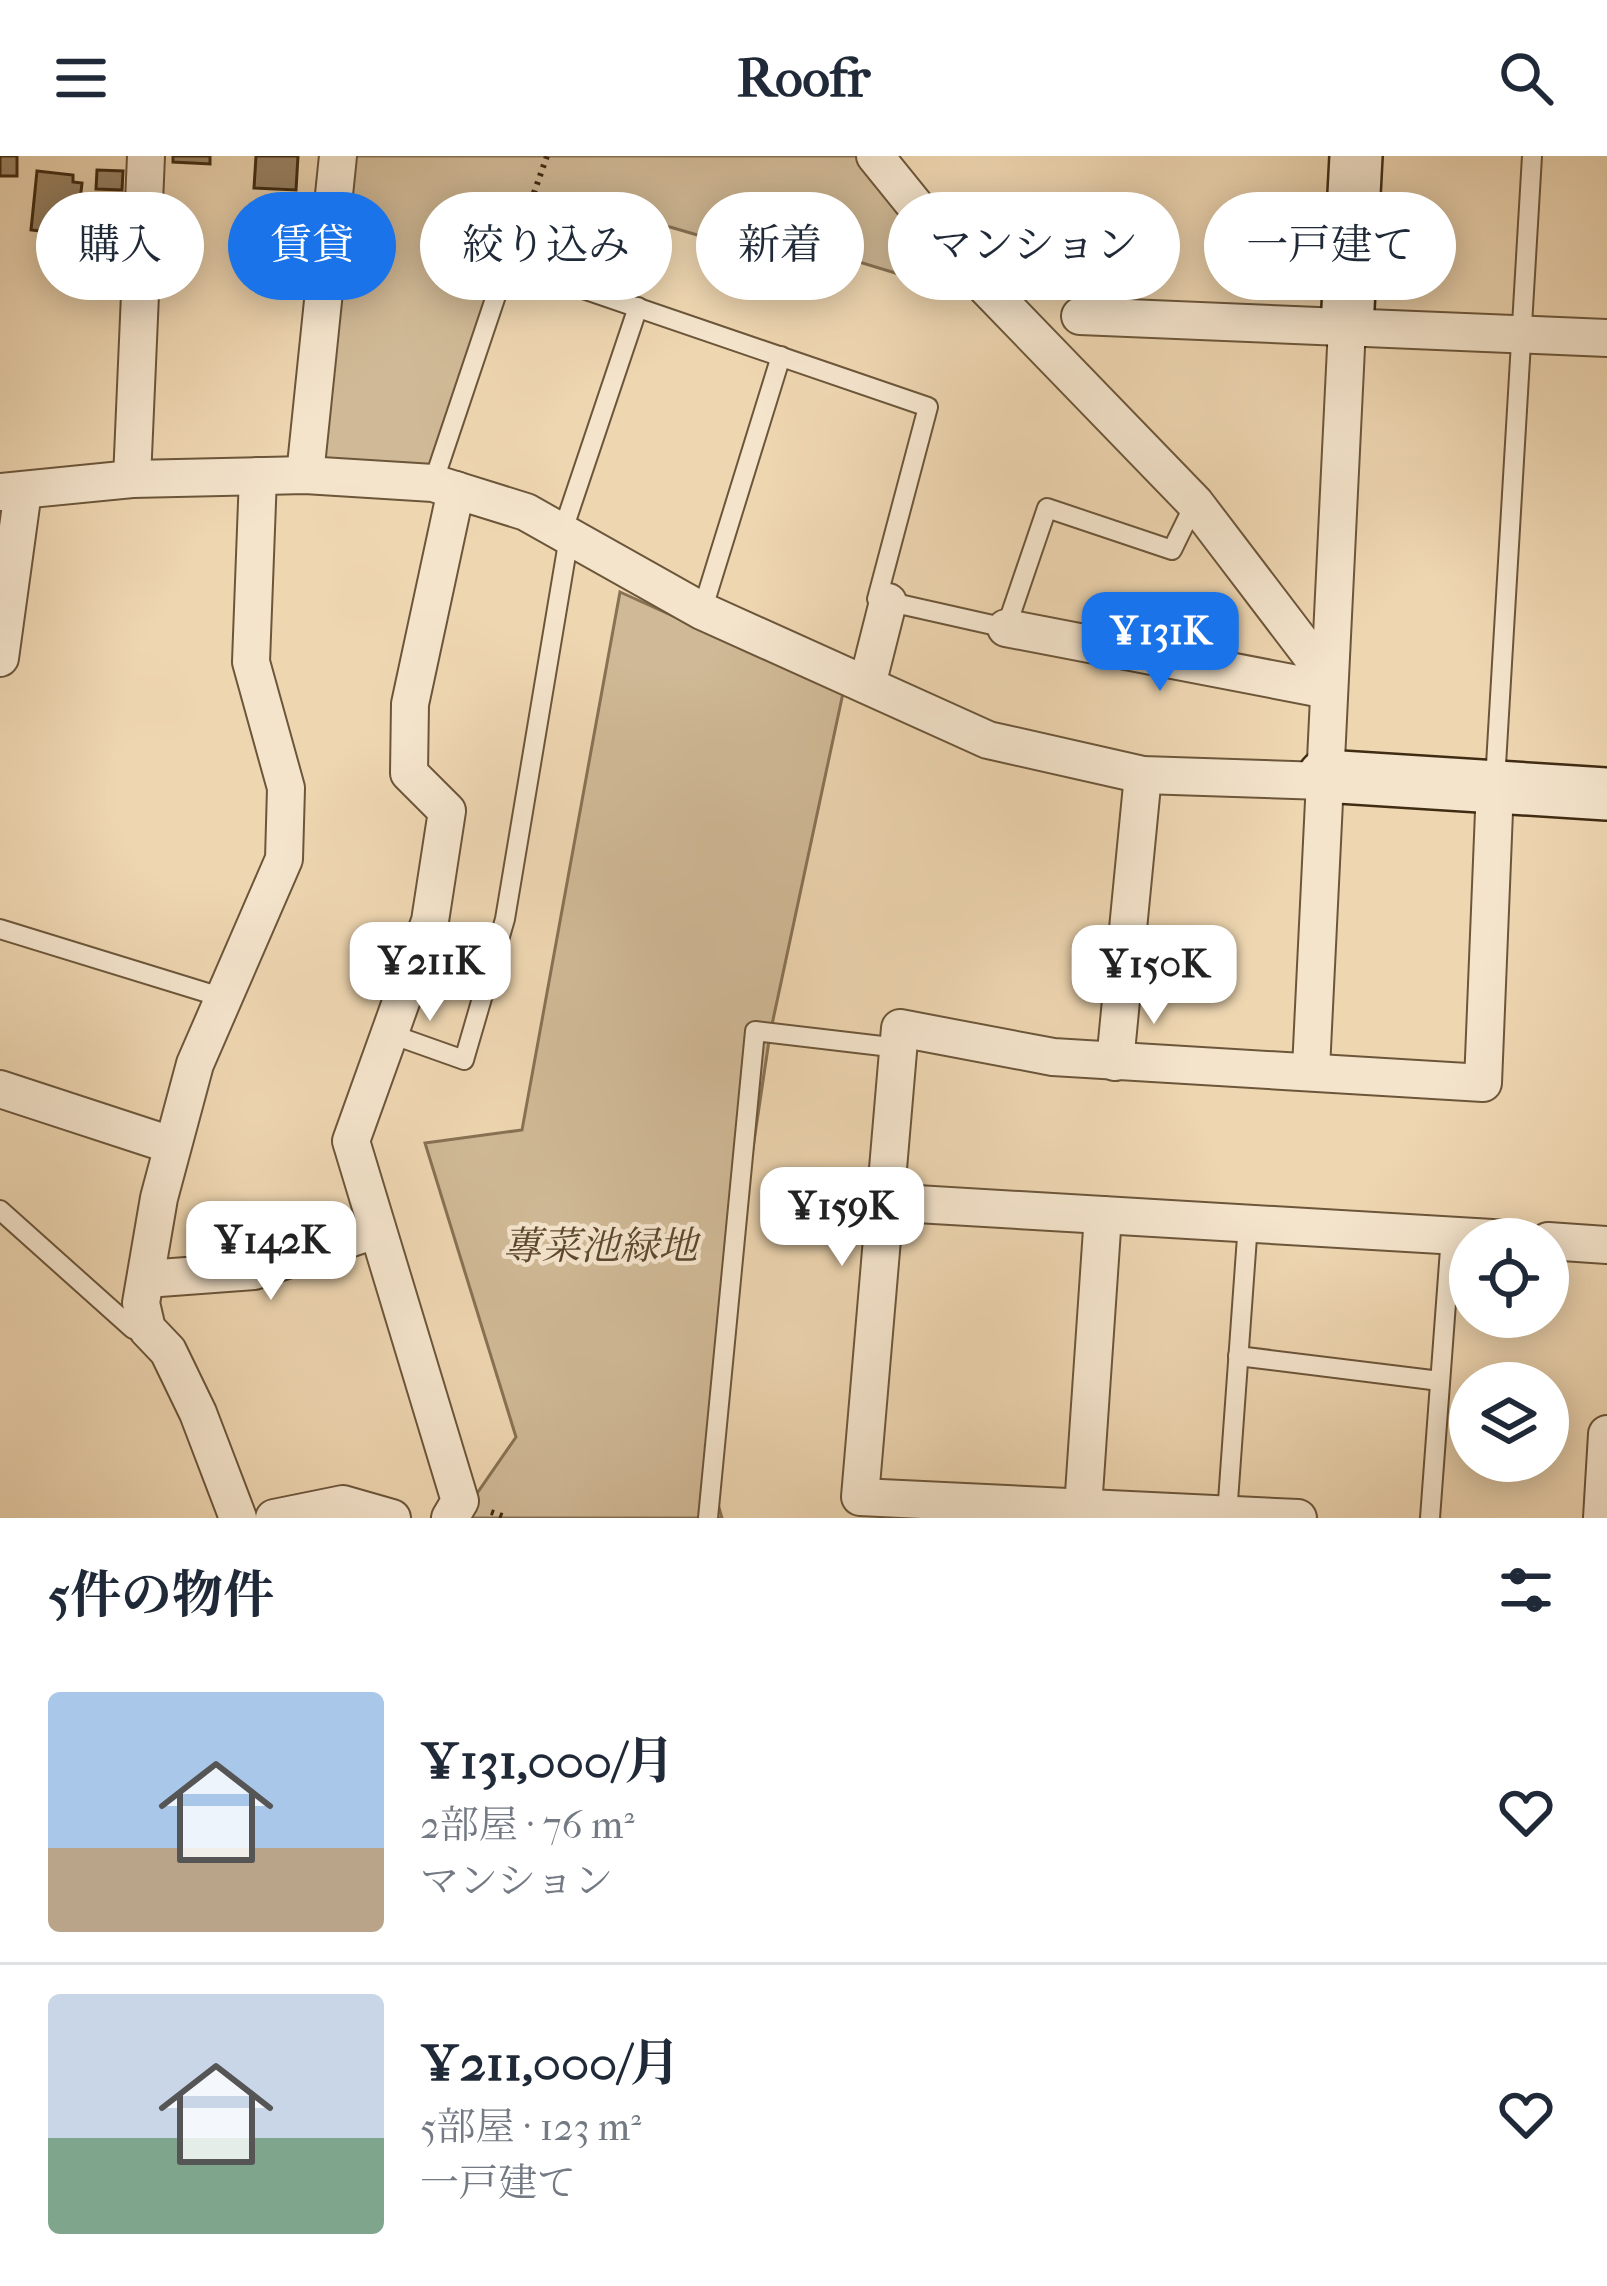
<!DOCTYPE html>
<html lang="ja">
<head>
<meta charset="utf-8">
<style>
  :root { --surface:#fff; --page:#f2f2f3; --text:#1f2937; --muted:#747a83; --line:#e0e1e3; --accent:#1a73e8 }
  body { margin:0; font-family:"IM FELL French Canon","Noto Serif JP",serif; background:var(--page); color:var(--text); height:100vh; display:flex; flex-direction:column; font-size:45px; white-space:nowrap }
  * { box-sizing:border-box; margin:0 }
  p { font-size:39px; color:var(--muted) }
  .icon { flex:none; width:66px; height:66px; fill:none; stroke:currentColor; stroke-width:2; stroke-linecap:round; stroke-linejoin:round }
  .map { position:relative; height:1362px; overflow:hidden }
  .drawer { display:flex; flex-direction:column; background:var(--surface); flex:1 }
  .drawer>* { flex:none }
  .guide { position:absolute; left:36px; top:36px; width:1536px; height:108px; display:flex; gap:24px }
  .fabs { position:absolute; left:1449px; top:1062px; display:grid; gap:24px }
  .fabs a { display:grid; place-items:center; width:120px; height:120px; border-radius:50%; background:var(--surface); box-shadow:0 6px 30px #0003; font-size:60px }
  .price { position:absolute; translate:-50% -102px; padding:0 27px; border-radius:24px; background:#fff; color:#222; font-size:39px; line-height:78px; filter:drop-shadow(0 3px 6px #0008) }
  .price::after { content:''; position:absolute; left:50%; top:72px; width:36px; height:27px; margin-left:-18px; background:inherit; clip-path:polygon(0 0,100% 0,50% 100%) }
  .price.current { background:var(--accent); color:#fff }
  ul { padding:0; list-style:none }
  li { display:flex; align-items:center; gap:36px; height:300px; padding:0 48px }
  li+li { border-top:3px solid var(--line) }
  li span { display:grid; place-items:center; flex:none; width:336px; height:240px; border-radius:12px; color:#555 }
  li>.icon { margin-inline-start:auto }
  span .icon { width:144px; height:144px; fill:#fffc; stroke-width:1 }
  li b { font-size:51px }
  h2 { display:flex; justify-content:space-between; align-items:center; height:144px; padding:0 48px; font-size:51px }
  .chip { padding:0 42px; border-radius:54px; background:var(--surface); box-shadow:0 6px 30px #0003; font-size:42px; line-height:108px }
  .chip.current { background:var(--accent); color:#fff }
  header { display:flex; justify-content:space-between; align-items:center; height:156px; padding:0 48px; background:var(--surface); font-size:54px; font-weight:700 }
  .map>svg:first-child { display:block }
</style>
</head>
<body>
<header><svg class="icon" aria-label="menu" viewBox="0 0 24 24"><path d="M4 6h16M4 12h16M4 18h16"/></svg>Roofr<svg class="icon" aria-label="search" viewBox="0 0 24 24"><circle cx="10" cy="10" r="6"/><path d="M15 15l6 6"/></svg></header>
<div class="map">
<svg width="1607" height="1362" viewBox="0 0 1607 1362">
  <rect width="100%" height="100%" fill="#eed6b1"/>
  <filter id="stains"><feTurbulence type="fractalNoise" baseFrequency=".00167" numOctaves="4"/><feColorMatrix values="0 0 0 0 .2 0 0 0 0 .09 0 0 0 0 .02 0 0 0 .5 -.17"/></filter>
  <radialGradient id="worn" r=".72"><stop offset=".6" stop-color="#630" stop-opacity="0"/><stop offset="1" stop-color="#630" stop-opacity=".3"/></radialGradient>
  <!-- green -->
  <g fill="#d0b996" stroke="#887254" stroke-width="3">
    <polygon points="353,0 856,0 971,140 843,101 835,119 670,71 523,43 433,305 428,311 318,309"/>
    <polygon points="620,436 843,537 770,878 706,1307 722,1362 460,1362 516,1281 425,987 522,974"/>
  </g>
  <!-- building -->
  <g fill="#9a8465" stroke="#402c13" stroke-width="3">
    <rect x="0" y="0" width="17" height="20"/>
    <polygon points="173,0 210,0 210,8 173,6"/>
    <polygon points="256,0 298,0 296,34 254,32"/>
    <polygon points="97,14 123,15 122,34 96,33"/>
    <polygon points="37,15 73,19 73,26 82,27 76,79 31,74"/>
  </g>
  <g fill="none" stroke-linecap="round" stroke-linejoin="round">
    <defs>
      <g id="lane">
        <polyline points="433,327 507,107 928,251 877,443 1006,472 1047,352 1172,394 1195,347"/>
        <polyline points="562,377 638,151"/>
        <polyline points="702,455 781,200"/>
        <polyline points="1495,626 1532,0"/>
        <polyline points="0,773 224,842"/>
        <polyline points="388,877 464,904 505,763 569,381"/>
        <polyline points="0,1054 133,1173 147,1173"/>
        <polyline points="1238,1200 1440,1225"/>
        <polyline points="1227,1359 1248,1067"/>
        <polyline points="708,1362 755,875 899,892"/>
        <polyline points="1430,1362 1451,1080"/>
      </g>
      <g id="street">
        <polyline points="875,0 956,100 1195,347 1329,523"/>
        <polyline points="1080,160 1607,182"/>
        <polyline points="305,319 338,0"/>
        <polyline points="132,323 146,0"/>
        <polyline points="0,336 132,323 305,319 433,327 526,356 702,455 988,584 1143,619 1324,625"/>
        <polyline points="1006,472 1328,534"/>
        <polyline points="0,502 23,335"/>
        <polyline points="867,529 888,446"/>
        <polyline points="1115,906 1143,619"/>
        <polyline points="1311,913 1347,171"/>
        <polyline points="0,933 171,989"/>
        <polyline points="883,1046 1509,1083"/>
        <polyline points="1548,1085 1607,1089"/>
        <polyline points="146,1123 254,1115 375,1074"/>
        <polyline points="1083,1352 1103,1059"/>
        <polyline points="238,1362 198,1257 168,1195 147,1173 141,1147 159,1042 195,908 284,703 286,632 251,506 258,320"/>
        <polyline points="274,1362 343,1348 392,1362"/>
        <polyline points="450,1362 460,1345 351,985 430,765 447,655 409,617 410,548 456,334"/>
        <polyline points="1298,1362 860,1341 900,872 1053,901 1483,927 1495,631"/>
        <polyline points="1602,1362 1607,1278"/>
      </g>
      <g id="secondary">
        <polyline points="1347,171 1356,0"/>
        <polyline points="1324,620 1607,638"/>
      </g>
    </defs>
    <!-- lane casing -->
    <use href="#lane" stroke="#6c563a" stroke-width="22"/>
    <!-- street casing -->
    <use href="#street" stroke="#6c563a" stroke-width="40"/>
    <!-- secondary casing -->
    <use href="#secondary" stroke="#402c13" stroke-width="56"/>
    <!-- path -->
    <g stroke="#402c13" stroke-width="6" stroke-dasharray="3 6" stroke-linecap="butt">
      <polyline points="516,88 547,0"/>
      <polyline points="491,1356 508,1362"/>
    </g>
    <!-- lane -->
    <use href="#lane" stroke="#f4e4cc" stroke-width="18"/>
    <!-- street -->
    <use href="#street" stroke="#f4e4cc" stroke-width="36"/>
    <!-- secondary -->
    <use href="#secondary" stroke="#f4e4cc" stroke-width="51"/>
  </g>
  <g text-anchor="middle" stroke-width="9" stroke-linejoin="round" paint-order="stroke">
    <!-- park labels -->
    <g font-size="39" font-style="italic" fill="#5d482d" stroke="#f4e4cc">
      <text x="600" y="1103">蓴菜池緑地</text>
    </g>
  </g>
  <rect width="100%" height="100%" filter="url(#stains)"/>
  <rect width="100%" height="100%" fill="url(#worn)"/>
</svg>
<div class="fabs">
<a><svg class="icon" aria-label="locate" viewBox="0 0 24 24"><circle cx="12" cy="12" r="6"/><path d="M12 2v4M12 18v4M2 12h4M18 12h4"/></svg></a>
<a><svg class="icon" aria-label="layers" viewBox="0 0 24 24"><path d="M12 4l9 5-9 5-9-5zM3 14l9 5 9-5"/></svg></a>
</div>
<b class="price current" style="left:1160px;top:538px">¥131K</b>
<b class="price" style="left:430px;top:868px">¥211K</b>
<b class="price" style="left:1154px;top:871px">¥150K</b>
<b class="price" style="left:842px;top:1113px">¥159K</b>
<b class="price" style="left:271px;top:1147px">¥142K</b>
<div class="guide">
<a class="chip">購入</a>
<a class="chip current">賃貸</a>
<a class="chip">絞り込み</a>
<a class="chip">新着</a>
<a class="chip">マンション</a>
<a class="chip">一戸建て</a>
</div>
</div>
<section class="drawer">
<h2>5件の物件<svg class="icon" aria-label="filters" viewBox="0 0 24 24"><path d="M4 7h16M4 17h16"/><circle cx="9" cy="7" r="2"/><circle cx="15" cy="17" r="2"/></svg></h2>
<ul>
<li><span style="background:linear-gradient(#a9c7e8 65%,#b9a48a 0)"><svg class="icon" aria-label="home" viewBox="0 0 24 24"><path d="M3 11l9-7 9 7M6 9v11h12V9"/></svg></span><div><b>¥131,000/月</b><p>2部屋 · 76 m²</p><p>マンション</p></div><svg class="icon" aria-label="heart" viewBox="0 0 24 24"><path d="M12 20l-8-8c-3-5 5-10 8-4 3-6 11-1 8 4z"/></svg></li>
<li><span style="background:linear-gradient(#c9d6e8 60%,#7fa58c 0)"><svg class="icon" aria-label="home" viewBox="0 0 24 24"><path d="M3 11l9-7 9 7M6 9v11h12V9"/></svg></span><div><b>¥211,000/月</b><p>5部屋 · 123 m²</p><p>一戸建て</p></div><svg class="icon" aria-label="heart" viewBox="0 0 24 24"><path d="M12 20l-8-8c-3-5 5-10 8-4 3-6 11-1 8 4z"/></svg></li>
</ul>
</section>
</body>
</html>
